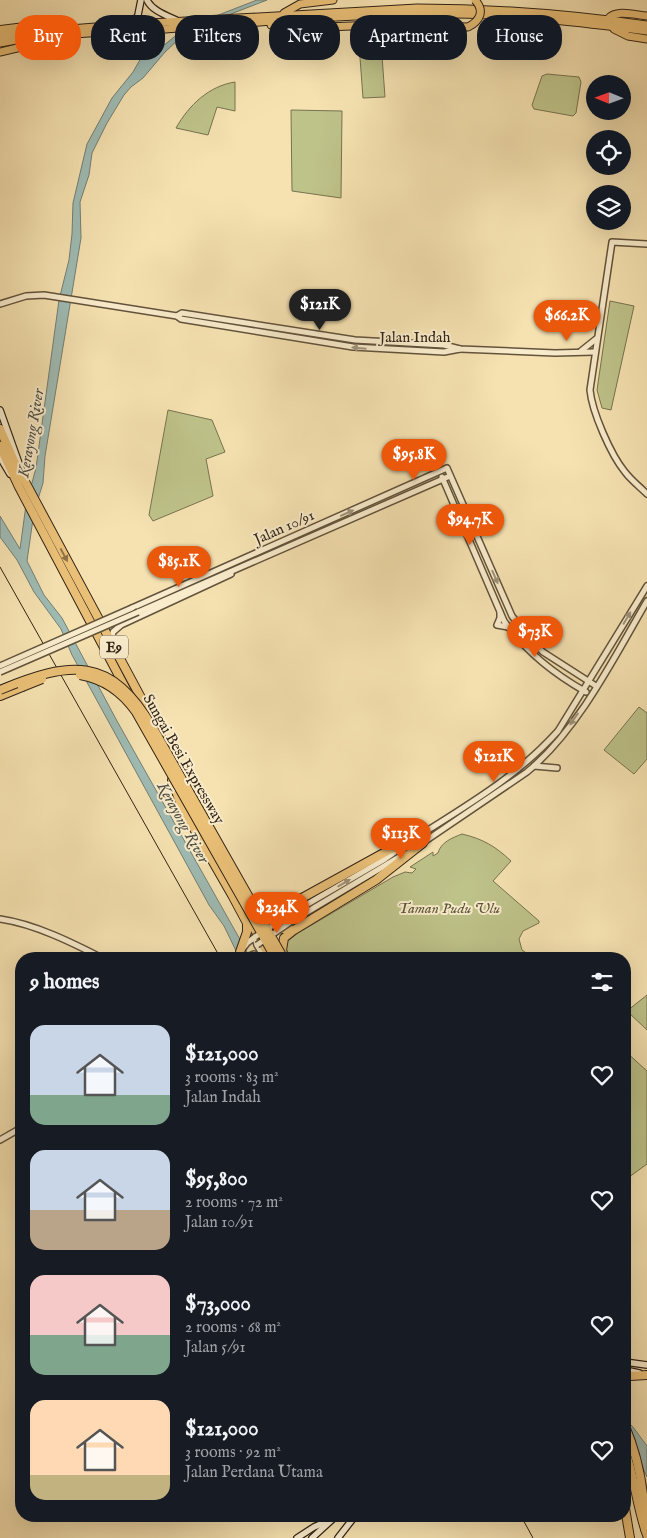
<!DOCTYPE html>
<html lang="en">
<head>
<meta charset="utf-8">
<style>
  :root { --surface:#171b24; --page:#20242c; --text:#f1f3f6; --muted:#9ea1a6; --accent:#ea580c }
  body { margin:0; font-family:"IM FELL English",serif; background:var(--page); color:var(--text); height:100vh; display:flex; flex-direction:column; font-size:19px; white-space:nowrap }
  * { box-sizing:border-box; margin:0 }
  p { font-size:16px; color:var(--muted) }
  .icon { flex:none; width:28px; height:28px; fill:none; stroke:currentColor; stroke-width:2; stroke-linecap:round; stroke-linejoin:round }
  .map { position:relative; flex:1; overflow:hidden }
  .side { position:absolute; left:15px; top:952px; width:616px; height:570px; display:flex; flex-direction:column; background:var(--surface); border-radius:20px; box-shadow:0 5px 20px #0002 }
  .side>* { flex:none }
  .top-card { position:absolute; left:15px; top:15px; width:618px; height:45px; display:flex; gap:10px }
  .needle { width:32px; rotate:271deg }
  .fabs { position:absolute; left:586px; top:75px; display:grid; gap:10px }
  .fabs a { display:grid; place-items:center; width:45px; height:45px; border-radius:50%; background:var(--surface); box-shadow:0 5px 20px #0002; font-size:25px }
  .price { position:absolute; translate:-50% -42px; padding:0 11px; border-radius:18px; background:var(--accent); color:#fff; font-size:16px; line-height:32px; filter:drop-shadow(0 1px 2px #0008) }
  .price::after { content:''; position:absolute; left:50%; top:30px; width:15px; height:11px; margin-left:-8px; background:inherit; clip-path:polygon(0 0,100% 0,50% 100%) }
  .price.on { background:#222; color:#fff }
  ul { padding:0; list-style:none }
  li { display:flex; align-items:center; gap:15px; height:125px; padding:0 15px }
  li span { display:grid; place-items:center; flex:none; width:140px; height:100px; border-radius:15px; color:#555 }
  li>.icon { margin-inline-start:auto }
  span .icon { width:60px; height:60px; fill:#fffc; stroke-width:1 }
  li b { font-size:21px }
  h2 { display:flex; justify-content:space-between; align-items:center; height:60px; padding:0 15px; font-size:21px }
  .pill { padding:0 18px; border-radius:20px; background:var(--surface); box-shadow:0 5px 20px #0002; font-size:18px; line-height:45px }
  .pill.on { background:var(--accent); color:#fff }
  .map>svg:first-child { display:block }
</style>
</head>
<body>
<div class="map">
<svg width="647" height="1538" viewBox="0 0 647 1538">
  <rect width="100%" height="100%" fill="#f6e2b1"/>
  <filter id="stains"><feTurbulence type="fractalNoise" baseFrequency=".004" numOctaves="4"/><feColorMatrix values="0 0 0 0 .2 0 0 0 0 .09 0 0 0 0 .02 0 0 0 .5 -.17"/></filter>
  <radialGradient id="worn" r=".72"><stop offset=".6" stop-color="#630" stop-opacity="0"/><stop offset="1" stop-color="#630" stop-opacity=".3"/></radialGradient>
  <!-- green -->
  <g fill="#bec38a" stroke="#777350">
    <polygon points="381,42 385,97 363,98 359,44"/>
    <polygon points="547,74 579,77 581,82 576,113 573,116 534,109 532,105 542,76"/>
    <path d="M235 82V111L217 107 208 135 176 128C189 105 209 86 235 82Z"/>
    <polygon points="291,110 342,111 341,198 292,191"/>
    <polygon points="610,301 634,306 611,410 602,408 597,390"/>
    <polygon points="168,410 212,420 225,452 206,459 213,496 153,521 149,515"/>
    <polygon points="639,707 647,713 647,759 634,774 604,750"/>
    <path d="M462 834C483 839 495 846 511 861L493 881 539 921V923L523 931 519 939 522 950 535 959H288C285 953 285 945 288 939L393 877 405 872 412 873 416 869 410 867 433 852V856L438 853C441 842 452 838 462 834Z"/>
    <polygon points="647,995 647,1030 627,1011"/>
    <polygon points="625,1051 647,1071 647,1164 625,1180"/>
  </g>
  <!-- water -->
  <g fill="#9fbcb5" stroke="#737f75">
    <polygon points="257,0 267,0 195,28 179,39 165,52 143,78 131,87 124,95 107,123 92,153 89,175 80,202 81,238 45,456 43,483 34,512 27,561 44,595 62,618 117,721 251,959 240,959 224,926 209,905 72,655 61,629 34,592 17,560 0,537 0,516 20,549 26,505 36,468 59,300 69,260 72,234 73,203 87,144 112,98 133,72 141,58 157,51 185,28"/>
    <polygon points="625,1419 633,1427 647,1446 647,1477 625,1433"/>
  </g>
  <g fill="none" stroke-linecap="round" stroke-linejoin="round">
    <defs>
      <g id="tertiary">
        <path d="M647 244 612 242 590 390C592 412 611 455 625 472 631 480 640 487 647 494"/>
        <polyline points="0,304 26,296 44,295 177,316 181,319 353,347 444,352 460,349"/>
        <polyline points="177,316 182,313 355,340 444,345 460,349 555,353 594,352"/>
        <polyline points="581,351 596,339"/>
        <path d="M442 477 504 621C525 651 554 674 586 692"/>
        <polyline points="132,608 447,468 512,616 530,640 543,652 596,686"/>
        <polyline points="138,612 450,476"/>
        <polyline points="500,613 500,618 497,625 508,627"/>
        <polyline points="111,641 113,632 121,625 231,574"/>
        <polyline points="534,766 557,768"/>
        <path d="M411 841C464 807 516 778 558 731L647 586"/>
        <path d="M421 844 527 772C578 730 614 658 647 601"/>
        <polyline points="287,916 385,859 402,847"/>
        <path d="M0 919C35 924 73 943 104 959"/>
        <polyline points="292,921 401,856"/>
        <polyline points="235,959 247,943 255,937 257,945 265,959"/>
        <polyline points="242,959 254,954 262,958"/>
        <polyline points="0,1140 21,1128"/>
      </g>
      <g id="secondary">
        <path d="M147 0C152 11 168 16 178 21"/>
        <polyline points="133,24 138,15 141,0"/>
        <polyline points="0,410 21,469"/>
        <polyline points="0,457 10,474"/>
        <polyline points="625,1362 647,1365"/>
        <polyline points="625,1370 639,1373"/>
        <polyline points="297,1538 314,1527 332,1519"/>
        <polyline points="312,1538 336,1516"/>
        <polyline points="338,1538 355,1516"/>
      </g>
      <g id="trunk">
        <polyline points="284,13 300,4 333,0"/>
        <path d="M608 19C616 9 635 15 647 16"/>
        <path d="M271 25C317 31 362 23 408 25"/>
        <polyline points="614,29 628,36 647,39"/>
        <path d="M0 37 45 31 133 24 417 8C494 8 570 14 647 25"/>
        <path d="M0 43C59 32 121 32 180 28 272 21 364 13 455 14 520 15 584 23 647 31"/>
        <polyline points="0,52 34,44 43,38"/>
      </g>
      <g id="motorway">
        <polyline points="0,30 25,27 45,31"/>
        <polyline points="0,429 15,463 161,735"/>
        <polyline points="0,446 19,487 128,693"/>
        <polyline points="0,696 22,687"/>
        <polyline points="172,780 182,808 232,895 247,923 247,932 240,952"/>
        <path d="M254 907C265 916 269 913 282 909L391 849 412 840"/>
        <polyline points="282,909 278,915 278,923 283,929 289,929"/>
        <polyline points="249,919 271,959"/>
        <polyline points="284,956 282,950 284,938 294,930 376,880 423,843"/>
        <polyline points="625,1379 630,1376 647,1375"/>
        <path d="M625 1426C639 1459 645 1494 645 1529"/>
        <path d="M625 1451C635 1479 637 1508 647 1535"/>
        <polyline points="625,1508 630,1538"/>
      </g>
    </defs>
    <!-- tertiary casing -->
    <use href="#tertiary" stroke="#62533c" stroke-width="8"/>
    <!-- secondary casing -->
    <use href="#secondary" stroke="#302315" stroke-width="8"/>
    <!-- trunk casing -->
    <use href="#trunk" stroke="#302315" stroke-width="9"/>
    <!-- motorway casing -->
    <use href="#motorway" stroke="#302315" stroke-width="10"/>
    <!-- tertiary -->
    <use href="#tertiary" stroke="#f9eccc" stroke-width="5"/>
    <!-- secondary -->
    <use href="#secondary" stroke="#f9eccc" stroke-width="5.5"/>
    <!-- trunk -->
    <use href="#trunk" stroke="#ebc178" stroke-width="7"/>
    <!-- motorway -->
    <use href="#motorway" stroke="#ebc178" stroke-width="8"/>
    <!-- tram -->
    <g stroke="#302315" stroke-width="1">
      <polyline points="0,567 221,959"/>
      <polyline points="521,1516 533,1538"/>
    </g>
    <defs>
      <g id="tertiary-bridge">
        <polyline points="0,666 132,608"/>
        <polyline points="0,672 138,612"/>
        <polyline points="255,937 287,916"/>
        <polyline points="257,945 292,921"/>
      </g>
      <path id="trunk-bridge" d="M408 25 468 27C480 21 485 11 475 0"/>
      <g id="motorway-bridge">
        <path d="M80 675C104 679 122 692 136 712L276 959"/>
        <polyline points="22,687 42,679"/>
        <path d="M0 690C70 661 111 655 153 728L284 959"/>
      </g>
    </defs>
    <!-- tertiary-bridge casing -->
    <use href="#tertiary-bridge" stroke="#62533c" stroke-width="8" stroke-linecap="butt"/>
    <!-- trunk-bridge casing -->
    <use href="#trunk-bridge" stroke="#302315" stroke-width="9" stroke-linecap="butt"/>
    <!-- motorway-bridge casing -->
    <use href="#motorway-bridge" stroke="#302315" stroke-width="10" stroke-linecap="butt"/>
    <!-- tertiary-bridge -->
    <use href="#tertiary-bridge" stroke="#f9eccc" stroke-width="5"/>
    <!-- trunk-bridge -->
    <use href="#trunk-bridge" stroke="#ebc178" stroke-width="7"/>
    <!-- motorway-bridge -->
    <use href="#motorway-bridge" stroke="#ebc178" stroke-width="8"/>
  </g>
  <!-- one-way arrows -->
  <defs><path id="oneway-solid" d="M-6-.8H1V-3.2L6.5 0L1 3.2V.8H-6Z" transform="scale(1.25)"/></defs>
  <g fill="#9f927a">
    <use href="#oneway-solid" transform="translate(359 348) rotate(-175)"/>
    <use href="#oneway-solid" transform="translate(347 513) rotate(-24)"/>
    <use href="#oneway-solid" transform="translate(495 577) rotate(66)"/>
    <use href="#oneway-solid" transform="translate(627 618) rotate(-59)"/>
    <use href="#oneway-solid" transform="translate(574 719) rotate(125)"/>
    <use href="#oneway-solid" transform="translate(344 883) rotate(-30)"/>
  </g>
  <use fill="#8e7246" href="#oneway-solid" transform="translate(64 555) rotate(62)"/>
  <g text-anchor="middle" stroke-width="4" stroke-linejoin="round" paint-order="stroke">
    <!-- shield labels -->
    <rect fill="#f9eccc" stroke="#6c5f4c" stroke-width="1" x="100" y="635.5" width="28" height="23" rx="4"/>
    <g font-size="14" font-weight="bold" fill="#302315">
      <text x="114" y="652">E9</text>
    </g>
    <!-- street labels -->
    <g font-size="15" fill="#302315" stroke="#f9eccc">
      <text x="415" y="342">Jalan Indah</text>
      <text transform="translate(284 527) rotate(-24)" y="5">Jalan 10/91</text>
      <text transform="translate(184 759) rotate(60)" y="5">Sungai Besi Expressway</text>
    </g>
    <!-- park labels -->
    <g font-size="15" font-style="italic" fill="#5b5338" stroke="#f9eccc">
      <text x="449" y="913">Taman Pudu Ulu</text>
    </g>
    <!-- water labels -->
    <g font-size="16" font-style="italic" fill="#515145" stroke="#f9eccc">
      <text transform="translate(30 433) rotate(-80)" y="6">Kerayong River</text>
      <text transform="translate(184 822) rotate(61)" y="6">Kerayong River</text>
    </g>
  </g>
  <rect width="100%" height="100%" filter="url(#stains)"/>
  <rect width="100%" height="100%" fill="url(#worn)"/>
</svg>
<div class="fabs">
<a><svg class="needle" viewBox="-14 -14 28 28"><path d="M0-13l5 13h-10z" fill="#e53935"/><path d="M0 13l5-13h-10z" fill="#9ea1a6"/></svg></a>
<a><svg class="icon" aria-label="locate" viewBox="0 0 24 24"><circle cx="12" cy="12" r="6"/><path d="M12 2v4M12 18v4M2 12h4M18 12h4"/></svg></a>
<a><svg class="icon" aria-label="layers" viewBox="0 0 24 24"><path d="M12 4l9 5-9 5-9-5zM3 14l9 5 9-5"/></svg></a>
</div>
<b class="price on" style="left:320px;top:331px">$121K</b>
<b class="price" style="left:567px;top:342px">$66.2K</b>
<b class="price" style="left:414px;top:481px">$95.8K</b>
<b class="price" style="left:470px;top:546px">$94.7K</b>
<b class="price" style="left:179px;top:588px">$85.1K</b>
<b class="price" style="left:535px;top:658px">$73K</b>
<b class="price" style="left:494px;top:783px">$121K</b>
<b class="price" style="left:401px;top:860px">$113K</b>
<b class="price" style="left:277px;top:934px">$234K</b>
<div class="top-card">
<a class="pill on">Buy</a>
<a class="pill">Rent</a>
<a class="pill">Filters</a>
<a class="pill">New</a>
<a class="pill">Apartment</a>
<a class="pill">House</a>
</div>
<section class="side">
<h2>9 homes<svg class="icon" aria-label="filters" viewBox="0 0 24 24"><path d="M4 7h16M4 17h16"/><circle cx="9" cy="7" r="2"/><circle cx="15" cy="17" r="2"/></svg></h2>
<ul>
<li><span style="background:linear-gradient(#c9d6e8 70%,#7fa58c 0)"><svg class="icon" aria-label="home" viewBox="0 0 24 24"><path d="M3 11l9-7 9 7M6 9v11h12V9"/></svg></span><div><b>$121,000</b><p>3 rooms · 83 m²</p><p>Jalan Indah</p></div><svg class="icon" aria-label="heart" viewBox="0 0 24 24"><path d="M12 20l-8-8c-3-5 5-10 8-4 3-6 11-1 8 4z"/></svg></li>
<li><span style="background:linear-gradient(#c9d6e8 60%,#b9a48a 0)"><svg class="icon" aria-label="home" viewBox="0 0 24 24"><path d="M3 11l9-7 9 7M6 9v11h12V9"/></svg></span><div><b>$95,800</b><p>2 rooms · 72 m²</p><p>Jalan 10/91</p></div><svg class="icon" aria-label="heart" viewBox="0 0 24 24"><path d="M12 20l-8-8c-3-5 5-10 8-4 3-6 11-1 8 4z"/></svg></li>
<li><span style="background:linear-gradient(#f6c9c9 60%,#7fa58c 0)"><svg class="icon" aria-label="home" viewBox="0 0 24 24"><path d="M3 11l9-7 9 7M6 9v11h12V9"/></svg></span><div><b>$73,000</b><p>2 rooms · 68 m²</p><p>Jalan 5/91</p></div><svg class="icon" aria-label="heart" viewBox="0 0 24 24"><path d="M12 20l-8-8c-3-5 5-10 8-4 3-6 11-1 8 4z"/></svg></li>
<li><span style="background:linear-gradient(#ffd9b3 75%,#c2b280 0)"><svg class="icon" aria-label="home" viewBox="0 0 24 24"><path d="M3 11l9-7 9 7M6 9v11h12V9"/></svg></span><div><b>$121,000</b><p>3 rooms · 92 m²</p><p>Jalan Perdana Utama</p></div><svg class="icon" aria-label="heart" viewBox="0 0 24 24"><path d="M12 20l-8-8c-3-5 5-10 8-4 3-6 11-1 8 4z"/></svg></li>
</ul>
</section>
</div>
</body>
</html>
